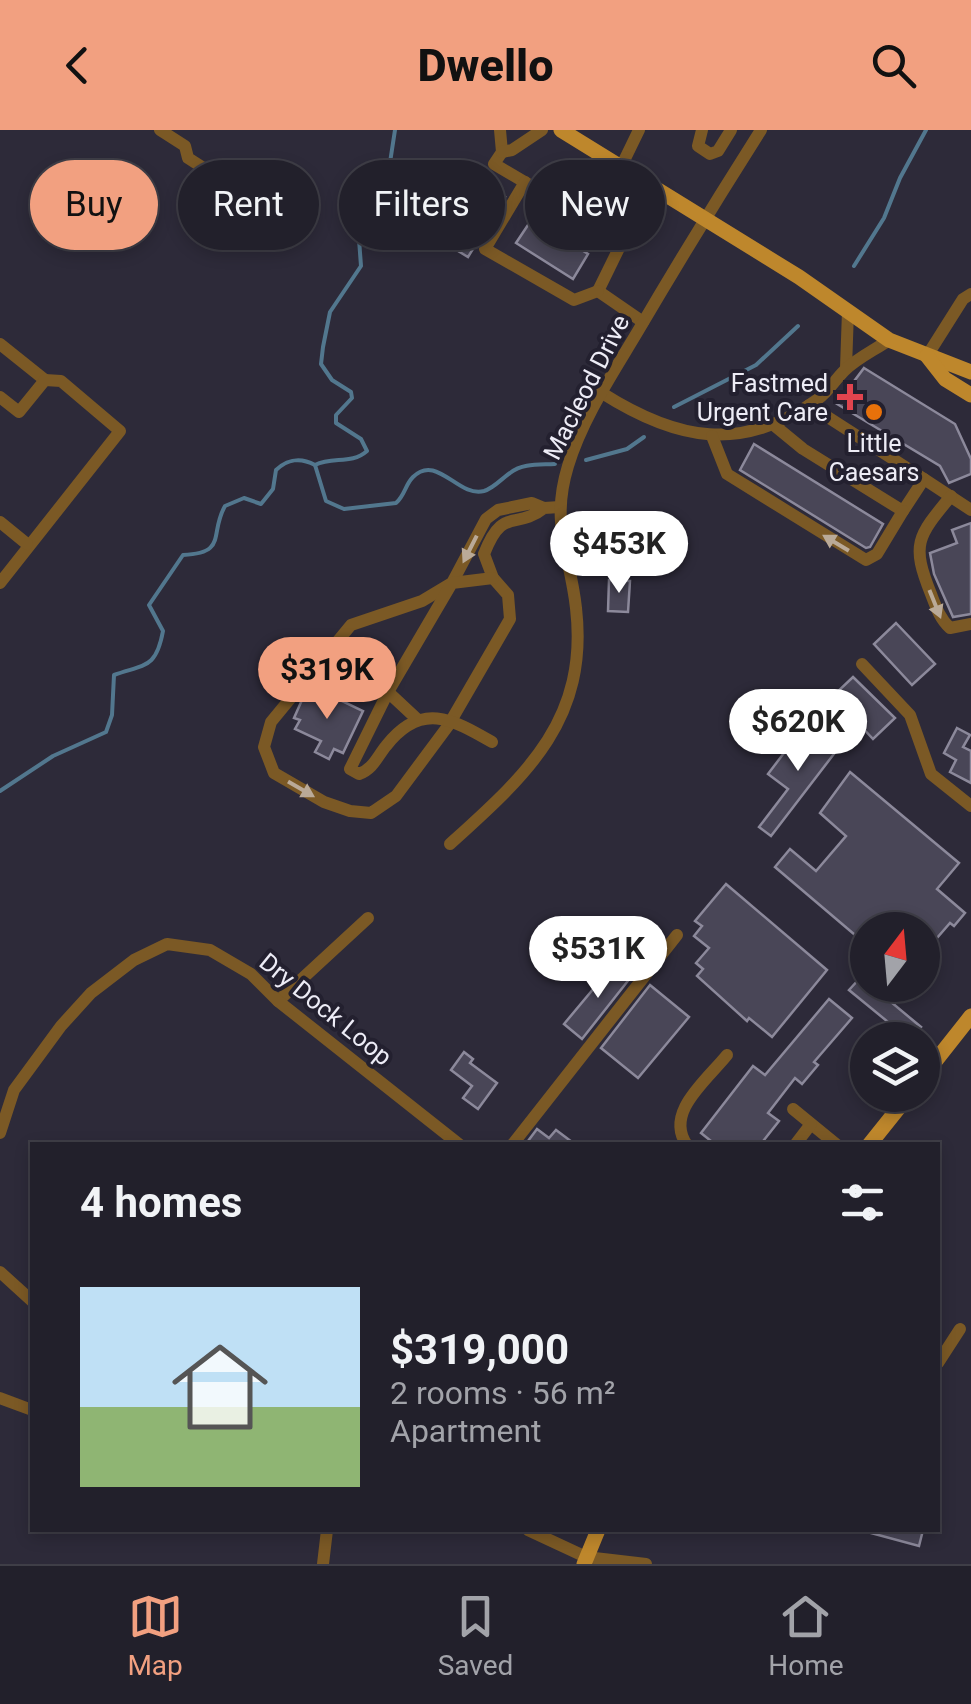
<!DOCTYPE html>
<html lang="en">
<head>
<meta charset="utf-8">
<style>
  :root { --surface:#22202b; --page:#2a2833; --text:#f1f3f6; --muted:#a2a3a9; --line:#3f3e47; --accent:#f2a080 }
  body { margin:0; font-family:Roboto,sans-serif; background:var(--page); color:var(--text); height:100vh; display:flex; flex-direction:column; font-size:38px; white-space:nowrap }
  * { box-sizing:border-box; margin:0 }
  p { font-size:32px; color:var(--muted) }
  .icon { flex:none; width:55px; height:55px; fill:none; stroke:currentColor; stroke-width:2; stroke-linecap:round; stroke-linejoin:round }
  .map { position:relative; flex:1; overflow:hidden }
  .panel { position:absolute; left:30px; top:1012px; width:910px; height:390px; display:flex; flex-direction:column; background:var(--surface); border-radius:0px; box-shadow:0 5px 15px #0003,0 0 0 2px var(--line) }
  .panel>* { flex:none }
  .hud { position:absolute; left:30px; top:30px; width:912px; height:90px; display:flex; gap:20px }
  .needle { width:65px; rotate:16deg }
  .buttons { position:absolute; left:850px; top:782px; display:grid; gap:20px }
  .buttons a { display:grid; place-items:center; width:90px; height:90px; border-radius:50%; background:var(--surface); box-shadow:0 5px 15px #0003,0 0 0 2px var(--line); font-size:50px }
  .price { position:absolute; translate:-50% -85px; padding:0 22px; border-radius:35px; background:#fff; color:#222; font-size:32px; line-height:65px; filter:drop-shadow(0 2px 5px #0008) }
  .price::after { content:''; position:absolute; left:50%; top:60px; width:30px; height:22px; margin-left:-15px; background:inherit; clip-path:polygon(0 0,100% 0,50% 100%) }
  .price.active { background:var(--accent); color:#111 }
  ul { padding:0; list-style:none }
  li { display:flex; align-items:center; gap:30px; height:250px; padding:0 50px }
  li span { display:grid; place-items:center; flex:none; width:280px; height:200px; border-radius:0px; color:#555 }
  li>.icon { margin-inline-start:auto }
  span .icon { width:120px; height:120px; fill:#fffc; stroke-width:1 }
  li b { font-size:42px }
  h2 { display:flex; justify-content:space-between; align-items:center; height:120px; padding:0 50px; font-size:42px }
  .chip { padding:0 35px; border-radius:45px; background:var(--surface); box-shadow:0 5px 15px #0003,0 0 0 2px var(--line); font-size:35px; line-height:90px }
  .chip.active { background:var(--accent); color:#111 }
  header { display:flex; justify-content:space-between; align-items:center; height:130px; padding:0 50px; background:var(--accent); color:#111; font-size:45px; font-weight:800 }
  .menu { display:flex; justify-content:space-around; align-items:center; height:140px; border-top:2px solid var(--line); background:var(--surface); font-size:28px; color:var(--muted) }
  .menu a { display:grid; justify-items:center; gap:5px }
  .menu .active { color:var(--accent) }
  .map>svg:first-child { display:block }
</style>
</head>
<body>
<header><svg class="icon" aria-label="back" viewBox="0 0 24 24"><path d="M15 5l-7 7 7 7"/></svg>Dwello<svg class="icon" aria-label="search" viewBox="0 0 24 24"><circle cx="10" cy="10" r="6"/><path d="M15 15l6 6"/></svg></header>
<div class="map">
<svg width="971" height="1434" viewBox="0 0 971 1434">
  <rect width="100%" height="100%" fill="#2d2a39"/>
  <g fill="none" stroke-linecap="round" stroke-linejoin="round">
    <!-- stream -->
    <g stroke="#52778e" stroke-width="4">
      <polyline points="854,136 884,88 900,48 926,0"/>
      <polyline points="674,277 756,235 798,196"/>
      <polyline points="586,330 627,319 644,307"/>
      <path d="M315 335 326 371 344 379 396 373C405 365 405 355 413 347 437 323 458 368 484 361 494 358 501 349 510 343 523 333 539 335 555 334"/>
      <path d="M0 661 53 626 106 602 112 585 114 545C145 534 156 539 163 501L149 475 183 425C228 423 209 404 225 376L244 368 261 374 273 359 276 340C288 329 300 327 315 335 333 326 351 335 367 321L361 309 336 293V285L352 268 351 262 332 250 321 234 323 217 330 182 361 136 357 82 363 68 389 39 395 0"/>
    </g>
  </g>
  <!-- building -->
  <g fill="#494657" stroke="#8c899b" stroke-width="2.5">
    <polygon points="476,50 505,67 468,127 440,110"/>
    <polygon points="532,89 588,124 573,149 516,113"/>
    <polygon points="864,238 955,294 971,329 971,344 949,353 940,336 837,274"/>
    <polygon points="754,314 883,394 870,417 866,418 740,340"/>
    <polygon points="971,393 971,484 953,487 934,444 930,423 957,413 952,400"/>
    <polygon points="609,450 630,451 628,482 608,481"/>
    <polygon points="896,493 935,534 912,555 874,514"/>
    <polygon points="853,547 895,588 873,609 833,566"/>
    <polygon points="317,559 363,581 343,623 334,619 329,629 315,622 321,611 295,599 300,590 294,588 302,570 308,563 314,566"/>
    <polygon points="803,598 823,614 828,607 840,616 771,706 759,697 788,659 768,644"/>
    <polygon points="957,598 970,605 963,617 971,621 971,653 950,642 956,630 944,623"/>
    <polygon points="850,642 959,733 937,759 965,783 954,796 950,793 930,816 922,810 922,800 868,800 868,816 775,737 790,719 816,741 846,706 820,683"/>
    <polygon points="726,754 827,840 772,907 749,888 747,891 697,846 703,839 696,833 709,818 694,806 702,796 695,791"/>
    <polygon points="615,833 631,847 582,909 564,894"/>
    <polygon points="861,847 921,897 910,910 849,860"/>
    <polygon points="650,855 689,887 638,948 601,918"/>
    <polygon points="829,869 852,888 814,932 818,935 802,954 795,948 768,983 779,991 760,1015 716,1015 701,1003 753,936 765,945"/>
    <polygon points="464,922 473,929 470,933 497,953 478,979 463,968 472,956 451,940"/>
    <polygon points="537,999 549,1008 556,1000 576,1015 525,1015"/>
    <polygon points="871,1400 923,1400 919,1416 871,1403"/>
  </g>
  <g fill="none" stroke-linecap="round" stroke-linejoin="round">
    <!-- minor -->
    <g stroke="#7b5925" stroke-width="12">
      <polyline points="160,0 185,16 188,28 273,83"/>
      <polyline points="500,0 502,22 494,34 623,110 598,161 643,192"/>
      <polyline points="702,0 698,16 710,24 718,21 731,0"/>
      <polyline points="502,22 512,20 542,0"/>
      <polyline points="621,37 639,0"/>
      <polyline points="525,52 485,119 574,170 598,161"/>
      <polyline points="0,214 45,250"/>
      <polyline points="927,226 963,169 971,164"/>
      <polyline points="846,238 848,181"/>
      <path d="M602 263C676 310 742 324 818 269 828 262 835 250 844 241 857 228 875 220 889 210"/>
      <polyline points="0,267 19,282 45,250 61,251 120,301 0,453"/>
      <polyline points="775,296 803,319 903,381 924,349 809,275"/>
      <polyline points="712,306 727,344 866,430 877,424 903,381"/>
      <polyline points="924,349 971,380"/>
      <path d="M951 366C917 407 911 414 931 464 936 477 940 489 950 498L971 494"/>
      <path d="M544 378C515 401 503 375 484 424L493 448 508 465 510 489 448 596 396 666 371 683 350 681 324 672 274 643 264 617 271 592 351 495 422 471 452 453 486 389 498 380 532 373 544 378 560 377"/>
      <polyline points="0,392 27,414"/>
      <polyline points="862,534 910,585 931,644 971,676"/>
      <polyline points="343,542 388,562 452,453 493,448"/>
      <path d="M418 590 388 562 350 639 359 644C373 639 377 627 386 616 421 571 452 589 492 612"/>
      <path d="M450 714C525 646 589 591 576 478 570 423 550 395 568 336 582 289 613 243 638 201 678 133 719 66 761 0"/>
      <polyline points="278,871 368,788"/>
      <polyline points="793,979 837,1015"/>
      <polyline points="0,1003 14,960 61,896 91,863 134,830 167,814 210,820 251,844 278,871 460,1015"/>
      <polyline points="512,1015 677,805"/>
      <path d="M687 1015C664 983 706 951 727 925"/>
      <polyline points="795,1015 811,994"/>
      <polyline points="0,1142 32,1171"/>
      <polyline points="938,1233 960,1199"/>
      <polyline points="0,1268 32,1280"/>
      <polyline points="528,1400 586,1427 646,1434"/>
      <polyline points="323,1434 327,1400"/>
    </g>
    <!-- major -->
    <g stroke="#be872c" stroke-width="15">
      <polyline points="561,0 799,147 889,210 971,242"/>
      <polyline points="927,226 945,249 971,265"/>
      <polyline points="922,948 971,886"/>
      <polyline points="869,1015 909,965"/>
      <polyline points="584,1434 598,1400"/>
    </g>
  </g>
  <!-- one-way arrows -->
  <defs><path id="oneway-solid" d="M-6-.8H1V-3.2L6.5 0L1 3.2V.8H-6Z" transform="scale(2.5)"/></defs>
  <g fill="#baaa98">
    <use href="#oneway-solid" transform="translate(836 413) rotate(-149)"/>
    <use href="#oneway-solid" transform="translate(470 419) rotate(117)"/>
    <use href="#oneway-solid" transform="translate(935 474) rotate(68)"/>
    <use href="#oneway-solid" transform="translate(301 659) rotate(30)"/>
  </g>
  <!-- markers -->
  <path fill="#e0444e" stroke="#23202f" stroke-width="4" d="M845 252h10v10h10v10h-10v10h-10v-10h-10v-10h10z"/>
  <circle fill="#e8710a" stroke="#23202f" stroke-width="4" cx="874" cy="282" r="10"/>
  <g text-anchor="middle" stroke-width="8" stroke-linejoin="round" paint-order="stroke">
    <!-- poi labels -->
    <g font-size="25" fill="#edecf6" stroke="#23202f" text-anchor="end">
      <text x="828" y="262">Fastmed<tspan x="828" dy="29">Urgent Care</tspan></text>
      <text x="874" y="322" text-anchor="middle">Little<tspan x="874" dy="29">Caesars</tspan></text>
    </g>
    <!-- street labels -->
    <g font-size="25" fill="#edecf6" stroke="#23202f">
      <text transform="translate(586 257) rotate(-63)" y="9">Macleod Drive</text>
      <text transform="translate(326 879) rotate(39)" y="9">Dry Dock Loop</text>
    </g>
  </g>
</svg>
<div class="buttons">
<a><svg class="needle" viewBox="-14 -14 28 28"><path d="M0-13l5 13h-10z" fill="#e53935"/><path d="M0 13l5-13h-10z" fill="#a2a3a9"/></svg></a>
<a><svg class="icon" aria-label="layers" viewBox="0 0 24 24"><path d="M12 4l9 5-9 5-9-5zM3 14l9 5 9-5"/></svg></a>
</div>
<b class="price" style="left:619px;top:466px">$453K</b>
<b class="price active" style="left:327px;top:592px">$319K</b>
<b class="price" style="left:798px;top:644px">$620K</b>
<b class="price" style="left:598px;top:871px">$531K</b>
<div class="hud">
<a class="chip active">Buy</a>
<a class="chip">Rent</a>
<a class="chip">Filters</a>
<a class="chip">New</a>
</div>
<section class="panel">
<h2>4 homes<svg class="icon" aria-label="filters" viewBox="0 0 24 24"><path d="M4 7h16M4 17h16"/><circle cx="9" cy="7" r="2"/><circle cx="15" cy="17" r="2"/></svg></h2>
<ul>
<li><span style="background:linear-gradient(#bfe0f5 60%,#8fb573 0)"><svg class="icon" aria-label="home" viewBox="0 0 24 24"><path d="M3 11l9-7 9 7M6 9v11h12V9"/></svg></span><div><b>$319,000</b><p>2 rooms · 56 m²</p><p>Apartment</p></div></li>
</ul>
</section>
</div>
<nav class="menu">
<a class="active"><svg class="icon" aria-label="map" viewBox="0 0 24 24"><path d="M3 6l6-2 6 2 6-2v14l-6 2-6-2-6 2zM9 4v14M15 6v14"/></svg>Map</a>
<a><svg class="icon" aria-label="saved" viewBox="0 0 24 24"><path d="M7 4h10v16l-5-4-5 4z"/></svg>Saved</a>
<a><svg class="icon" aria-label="home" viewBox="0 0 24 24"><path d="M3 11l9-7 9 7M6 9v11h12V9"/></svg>Home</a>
</nav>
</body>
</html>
